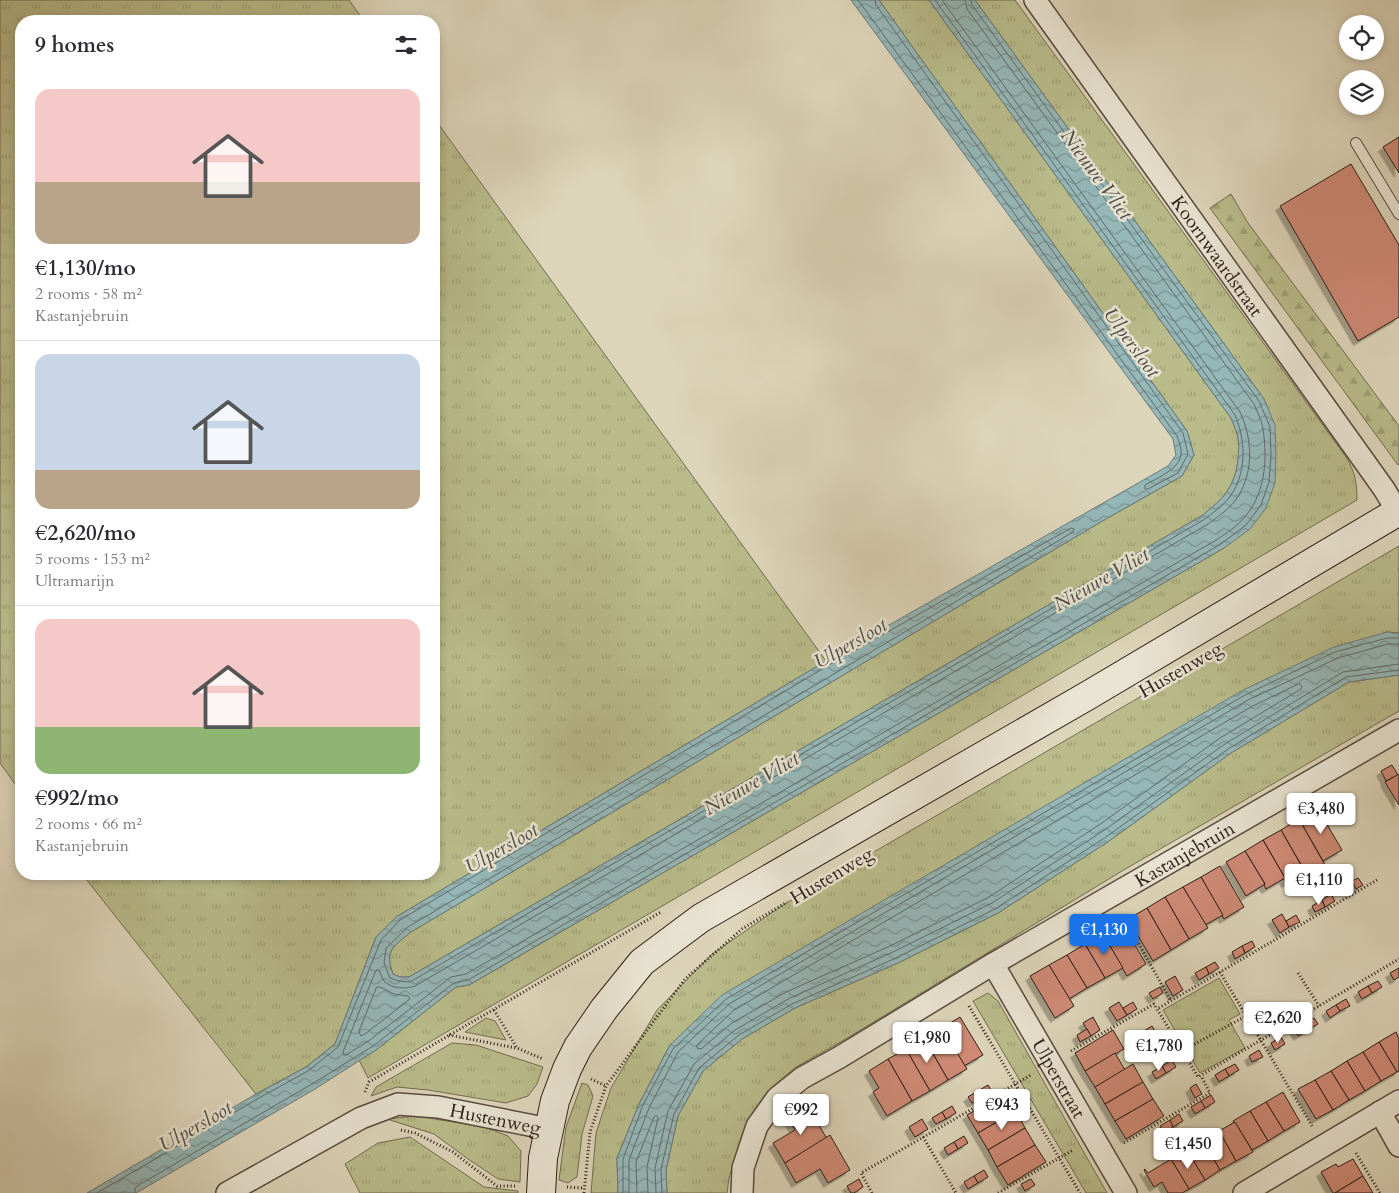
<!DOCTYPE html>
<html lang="en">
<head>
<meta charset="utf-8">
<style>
  :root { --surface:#fff; --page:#f2f2f3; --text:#2b2b33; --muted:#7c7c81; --line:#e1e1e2; --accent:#1a73e8 }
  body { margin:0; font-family:Cardo,serif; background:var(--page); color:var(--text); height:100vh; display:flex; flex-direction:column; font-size:19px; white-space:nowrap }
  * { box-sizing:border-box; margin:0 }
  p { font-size:16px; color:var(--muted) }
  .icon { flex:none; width:28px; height:28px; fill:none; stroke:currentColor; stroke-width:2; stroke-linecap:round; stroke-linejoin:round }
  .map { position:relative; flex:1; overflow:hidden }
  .side { position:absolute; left:15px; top:15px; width:425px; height:865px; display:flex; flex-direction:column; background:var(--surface); border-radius:20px; box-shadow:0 2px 8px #0003 }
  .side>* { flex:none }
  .buttons { position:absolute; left:1339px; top:15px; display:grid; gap:10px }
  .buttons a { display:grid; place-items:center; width:45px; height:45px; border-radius:50%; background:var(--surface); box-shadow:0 2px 8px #0003; font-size:25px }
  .price { position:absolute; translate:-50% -42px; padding:0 11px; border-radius:5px; background:#fff; color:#222; font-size:16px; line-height:32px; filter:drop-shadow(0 1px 2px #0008) }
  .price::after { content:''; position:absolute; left:50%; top:30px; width:15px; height:11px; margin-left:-8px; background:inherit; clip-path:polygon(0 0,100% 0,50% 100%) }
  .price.active { background:var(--accent); color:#fff }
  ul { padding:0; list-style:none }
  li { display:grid; align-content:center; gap:10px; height:265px; padding:0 20px }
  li+li { border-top:1px solid var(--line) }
  li span { display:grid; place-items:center; height:155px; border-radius:15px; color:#555 }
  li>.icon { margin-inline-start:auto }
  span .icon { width:90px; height:90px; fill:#fffc; stroke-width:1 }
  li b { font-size:21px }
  h2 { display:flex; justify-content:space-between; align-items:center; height:60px; padding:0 20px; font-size:21px }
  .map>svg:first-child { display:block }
</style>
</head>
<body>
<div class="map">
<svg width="1399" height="1193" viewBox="0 0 1399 1193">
  <defs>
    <pattern id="grass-tufts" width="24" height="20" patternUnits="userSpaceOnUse" patternTransform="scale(1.25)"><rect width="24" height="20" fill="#b9bb8a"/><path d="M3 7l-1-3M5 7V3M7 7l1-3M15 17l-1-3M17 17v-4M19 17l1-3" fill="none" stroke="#9fa076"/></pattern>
    <pattern id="forest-firs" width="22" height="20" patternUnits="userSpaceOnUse" patternTransform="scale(1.25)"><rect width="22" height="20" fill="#b9bb8a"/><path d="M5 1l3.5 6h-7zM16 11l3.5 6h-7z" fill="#9fa076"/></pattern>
    <pattern id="water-waves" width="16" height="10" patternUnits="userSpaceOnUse" patternTransform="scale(1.25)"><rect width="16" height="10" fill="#95b7b8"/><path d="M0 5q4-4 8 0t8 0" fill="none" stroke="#7a9495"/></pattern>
    <filter id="shadow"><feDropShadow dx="-4.5" dy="4.5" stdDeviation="0" flood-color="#0004"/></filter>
  </defs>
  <rect width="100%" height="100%" fill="#ddd5ba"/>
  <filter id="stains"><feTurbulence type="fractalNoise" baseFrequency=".004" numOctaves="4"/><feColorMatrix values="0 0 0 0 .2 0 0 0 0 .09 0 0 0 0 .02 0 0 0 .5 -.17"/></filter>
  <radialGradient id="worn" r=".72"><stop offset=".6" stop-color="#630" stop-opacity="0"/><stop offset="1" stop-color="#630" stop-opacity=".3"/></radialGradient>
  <!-- grass -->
  <g fill="url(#grass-tufts)" stroke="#726c50">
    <polygon points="0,0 349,0 364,21 21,21 21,792 0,763"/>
    <path d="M879 0H929L1231 418C1233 423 1235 428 1237 433 1241 450 1238 475 1228 490 1222 500 1212 507 1203 515L409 977H400L393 974C384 950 394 946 411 932L1104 520 1182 476 1194 455 1187 431Z"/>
    <path d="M975 0H1015L1346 457C1355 472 1357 482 1357 500L368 1078 359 1060 376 1050 456 987 469 985 1224 548 1264 399Z"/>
    <polygon points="434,118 826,661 396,917 376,937 335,1044 306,1067 256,1094 82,874 434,874"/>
    <polygon points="1399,546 1399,633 1387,632 670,1045 639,1104 617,1158 618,1193 591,1193 596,1133 611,1088 657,1010 712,954 783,905"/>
    <polygon points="1399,675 1399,711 1122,871 849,1037 796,1067 772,1087 752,1119 738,1150 729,1178 727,1193 667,1193 666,1170 678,1116 703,1071 742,1039 795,1008 898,963 998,913 1109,841 1231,753 1349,682"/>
    <polygon points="1219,978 1240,1014 1229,1020 1245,1048 1200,1073 1163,1010"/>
    <polygon points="988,993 998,1001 1107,1193 1086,1193 973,1001"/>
    <polygon points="486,1018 495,1021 506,1040 465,1032"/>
    <polygon points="452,1043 476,1045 543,1067 537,1084 528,1096 506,1103 428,1090 397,1087 371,1096 376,1087"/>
    <polygon points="582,1083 588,1085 593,1096 582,1134 577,1177 568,1183 559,1180 566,1127"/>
    <polygon points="416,1116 485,1127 508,1136 521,1151 520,1182 498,1179 468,1159 434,1134 387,1119"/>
    <polygon points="410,1137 484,1187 518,1191 518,1193 360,1193 345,1164 378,1143"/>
  </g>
  <!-- forest -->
  <polygon fill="url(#forest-firs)" stroke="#726c50" points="1231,194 1248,223 1399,426 1399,464 1398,465 1210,208"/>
  <!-- water -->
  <g fill="url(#water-waves)" stroke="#6b7978">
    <path d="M851 0H879L1187 431 1194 455 1182 476 1104 520 411 932C394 946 384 950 393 974L400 977H409L1203 515C1212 507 1222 500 1228 490 1238 475 1241 450 1237 433 1235 428 1233 423 1231 418L929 0H975L1264 399 1275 425 1276 454 1275 483 1266 508 1250 529 1224 548 469 985 456 987 376 1050 315 1089 136 1193H87L256 1094 306 1067 335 1044 376 937 396 917 826 661 1168 466 1176 455 1173 439Z"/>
    <polygon points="1387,632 1399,633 1399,675 1349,682 1231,753 1109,841 998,913 898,963 795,1008 742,1039 703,1071 678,1116 666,1170 667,1193 618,1193 617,1158 639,1104 670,1045 722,995 1243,690 1334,647"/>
  </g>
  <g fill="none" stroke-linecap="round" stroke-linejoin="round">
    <!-- shore -->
    <g stroke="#606a68" stroke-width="1">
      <path d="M858 0 1177 436C1179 441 1182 450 1181 455 1179 469 1156 479 1145 485V489H1148L1178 473 1188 454 1183 433 876 5 875 0"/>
      <path d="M942 0 1240 412C1252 438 1254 469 1239 495 1232 507 1219 516 1208 524L415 986C406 989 393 989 385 982 382 979 381 974 379 970H376L343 1052 344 1055H346L370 1040 451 977 466 974 1218 539C1226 533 1236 527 1242 520 1265 496 1268 461 1263 429 1262 421 1257 412 1254 404L967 9 965 0"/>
      <polygon points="1299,684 1302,686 1301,689 1220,738 1099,825 989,897 890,946 786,992 732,1023 701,1049 697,1048 697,1045 734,1010 1251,707"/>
      <polygon points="377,987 380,987 394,994 408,996 410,999 365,1034 361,1036 359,1032"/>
      <path d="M97 1193 259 1098 308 1071 338 1047 381 940 400 920 829 665 1071 528 1074 529 1073 532 408 927 386 948 384 963 390 978 399 981 410 982 1205 519C1215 511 1227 503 1233 492 1247 468 1245 439 1235 415L935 0"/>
      <polyline points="135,1193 135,1189 137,1186 312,1084 373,1046 454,983 468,980 1221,544 1246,525 1261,505 1269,482 1271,455 1270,427 1259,401 972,5 971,0"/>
      <polyline points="623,1193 623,1159 643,1105 673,1049 726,999 1245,695 1335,652 1387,638 1399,638"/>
      <polyline points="629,1193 629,1160 649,1108 678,1052 729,1004 1248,700 1338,658 1388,644 1399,644"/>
      <polyline points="637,1193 636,1162 654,1117 656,1115 658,1118 647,1167 648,1193"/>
      <polyline points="656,1193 655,1168 668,1111 694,1064 735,1030 790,998 893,952 992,903 1103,831 1225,744 1343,672 1399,664"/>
      <polyline points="662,1193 661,1169 674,1114 699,1068 739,1035 792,1004 896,958 995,909 1106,837 1228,749 1346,677 1399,670"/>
    </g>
  </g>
  <!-- building -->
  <g fill="#cf8a76" stroke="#2c1d17" filter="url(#shadow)">
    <polygon points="1399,137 1399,173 1383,147"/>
    <polygon points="1351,164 1399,245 1399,317 1358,341 1280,206"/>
    <polygon points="1392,765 1398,775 1386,781 1381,771"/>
    <polygon points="1399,774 1399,805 1385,782"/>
    <polygon points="1318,809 1342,850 1323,861 1299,819"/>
    <polygon points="1299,819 1329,872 1311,882 1281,830"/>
    <polygon points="1281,830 1305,872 1286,883 1284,879 1285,878 1263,840"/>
    <polygon points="1263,840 1285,878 1266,889 1264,885 1265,884 1245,851"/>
    <polygon points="1245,851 1265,884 1246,896 1226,862"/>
    <polygon points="1220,866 1244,907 1224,919 1201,877"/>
    <polygon points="1201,877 1223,915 1205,925 1183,887"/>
    <polygon points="1358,878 1363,885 1356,889 1352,881"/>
    <polygon points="1183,887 1208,928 1189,939 1165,897"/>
    <polygon points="1331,894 1335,901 1325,907 1322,900"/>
    <polygon points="1165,897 1189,939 1171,950 1147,908"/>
    <polygon points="1322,900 1325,907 1315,912 1312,906"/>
    <polygon points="1147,908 1171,950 1153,961 1128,919"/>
    <polygon points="1282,914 1289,927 1280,933 1272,920"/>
    <polygon points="1296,915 1300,922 1289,927 1286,921"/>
    <polygon points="1122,923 1146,964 1127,976 1103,934"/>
    <polygon points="1103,934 1123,968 1105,978 1085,944"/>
    <polygon points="1252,941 1255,947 1245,953 1242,946"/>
    <polygon points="1085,944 1105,978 1087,988 1067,955"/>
    <polygon points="1242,946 1245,953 1235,959 1232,952"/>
    <polygon points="1067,955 1087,988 1069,999 1049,965"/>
    <polygon points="1215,962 1219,968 1209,974 1206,967"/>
    <polygon points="1049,965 1074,1006 1055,1018 1030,976"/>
    <polygon points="1206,967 1209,974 1199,980 1195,973"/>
    <polygon points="1399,968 1399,977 1394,980 1390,973"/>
    <polygon points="1175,976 1183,990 1173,996 1165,982"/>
    <polygon points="1378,981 1382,987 1372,993 1368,986"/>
    <polygon points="1368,986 1372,993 1362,999 1358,992"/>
    <polygon points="1160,987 1163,993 1153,999 1149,993"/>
    <polygon points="1346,999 1350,1006 1340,1011 1336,1005"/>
    <polygon points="1119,1002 1127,1015 1117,1021 1109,1008"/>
    <polygon points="1133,1002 1137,1009 1127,1015 1123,1008"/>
    <polygon points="1336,1005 1340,1011 1330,1018 1326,1011"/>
    <polygon points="960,1017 983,1055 964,1066 942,1028"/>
    <polygon points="1093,1017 1100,1030 1091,1036 1083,1023"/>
    <polygon points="1314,1018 1318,1024 1308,1030 1304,1023"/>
    <polygon points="1304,1023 1308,1030 1298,1036 1294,1029"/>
    <polygon points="1152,1026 1156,1033 1146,1039 1142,1032"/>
    <polygon points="942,1028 967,1069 948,1080 924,1038"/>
    <polygon points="1087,1029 1091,1036 1080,1042 1077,1035"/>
    <polygon points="1113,1030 1124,1049 1085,1071 1075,1053"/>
    <polygon points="1142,1032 1146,1039 1136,1045 1132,1038"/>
    <polygon points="1396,1032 1399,1039 1399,1071 1397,1072 1379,1042"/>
    <polygon points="1281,1037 1285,1044 1275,1050 1271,1043"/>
    <polygon points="924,1038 948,1080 930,1091 906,1049"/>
    <polygon points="1379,1042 1397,1072 1381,1081 1363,1052"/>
    <polygon points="906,1049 930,1091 912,1101 888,1059"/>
    <polygon points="1259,1050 1263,1057 1252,1062 1249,1056"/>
    <polygon points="1363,1052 1381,1081 1365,1091 1347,1061"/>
    <polygon points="1115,1053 1125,1070 1095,1087 1085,1071"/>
    <polygon points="888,1059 912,1101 887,1116 873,1092 879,1088 869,1071"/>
    <polygon points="1172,1060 1176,1067 1166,1073 1162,1066"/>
    <polygon points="1347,1061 1365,1091 1349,1100 1331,1071"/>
    <polygon points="1133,1064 1143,1082 1105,1104 1095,1087"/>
    <polygon points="1235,1064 1239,1070 1229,1076 1225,1069"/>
    <polygon points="1162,1066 1166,1073 1156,1079 1152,1072"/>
    <polygon points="1225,1069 1229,1076 1219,1082 1215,1075"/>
    <polygon points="1331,1071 1349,1100 1333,1110 1315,1080"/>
    <polygon points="1315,1080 1333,1110 1316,1119 1298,1089"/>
    <polygon points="1143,1082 1153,1099 1115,1121 1105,1104"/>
    <polygon points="1196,1084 1202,1094 1195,1098 1190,1088"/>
    <polygon points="988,1085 992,1092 982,1098 978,1091"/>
    <polygon points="978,1091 982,1098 972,1103 968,1097"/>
    <polygon points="1283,1092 1300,1122 1284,1131 1266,1102"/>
    <polygon points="1005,1093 1016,1111 978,1133 967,1115"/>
    <polygon points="1211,1095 1215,1102 1205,1108 1201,1101"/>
    <polygon points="1153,1099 1164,1116 1126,1139 1115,1121"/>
    <polygon points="1201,1101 1205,1108 1195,1114 1191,1107"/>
    <polygon points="1266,1102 1284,1131 1268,1141 1250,1111"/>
    <polygon points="952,1106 956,1113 946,1119 942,1112"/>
    <polygon points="813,1107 820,1118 816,1120 827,1139 785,1163 773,1143 795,1130 789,1120"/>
    <polygon points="1016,1111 1025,1128 988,1150 978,1133"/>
    <polygon points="1250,1111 1268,1141 1252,1150 1235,1122 1234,1123 1233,1121"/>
    <polygon points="942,1112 946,1119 936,1124 932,1118"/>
    <polygon points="1179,1114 1183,1121 1173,1127 1170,1120"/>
    <polygon points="922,1119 928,1129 915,1137 909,1127"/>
    <polygon points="1170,1120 1173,1127 1164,1133 1160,1126"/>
    <polygon points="1235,1122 1253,1152 1236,1161 1219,1131"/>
    <polygon points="1025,1128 1035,1145 997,1167 988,1150"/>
    <polygon points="1219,1131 1236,1161 1220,1170 1203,1141"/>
    <polygon points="830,1135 850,1170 828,1183 820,1169 796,1183 785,1163"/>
    <polygon points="964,1136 968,1143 958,1149 954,1142"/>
    <polygon points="1203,1141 1220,1170 1205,1180 1187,1150"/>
    <polygon points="954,1142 958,1149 948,1155 944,1148"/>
    <polygon points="1035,1145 1046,1162 1008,1185 997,1167"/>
    <polygon points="1187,1150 1205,1180 1189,1189 1171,1159"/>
    <polygon points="1171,1159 1189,1189 1182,1193 1168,1193 1162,1182 1154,1187 1144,1170 1145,1169 1148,1173"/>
    <polygon points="1353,1159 1363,1176 1335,1193 1333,1193 1321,1172 1336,1164 1338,1167"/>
    <polygon points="984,1170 988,1177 978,1183 974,1176"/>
    <polygon points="974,1176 978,1183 968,1189 964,1182"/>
    <polygon points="1363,1176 1373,1193 1335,1193"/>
    <polygon points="859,1179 863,1187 854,1193 851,1193 847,1186"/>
    <polygon points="1031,1179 1035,1185 1025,1191 1021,1184"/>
  </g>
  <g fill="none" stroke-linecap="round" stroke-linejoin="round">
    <defs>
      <polyline id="service" points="1356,143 1399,214"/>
      <g id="minor">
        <path id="s1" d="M1035 0 1384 489 1398 512"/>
        <path id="s2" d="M993 964 1126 1193"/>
        <polyline points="1380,1112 1399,1146"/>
        <path id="s3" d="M227 1193 361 1118 398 1104 438 1107 549 1129"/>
        <path id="s4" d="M742 1193 743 1168 757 1126 777 1098 802 1078 840 1057 993 964 1399 730"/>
        <polyline points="1244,1193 1399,1101"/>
      </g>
      <polyline id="secondary" points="541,1193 543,1158 555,1101 567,1069 578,1047 604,1009 642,962 701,918 1087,696 1399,511"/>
    </defs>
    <!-- service casing -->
    <use href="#service" stroke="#584b40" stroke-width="12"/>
    <!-- minor casing -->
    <use href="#minor" stroke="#584b40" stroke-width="24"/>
    <!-- secondary casing -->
    <use href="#secondary" stroke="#2c1d17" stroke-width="30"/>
    <!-- path -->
    <g stroke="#2c1d17" stroke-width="3" stroke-dasharray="1 2.5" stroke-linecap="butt">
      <polyline points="1377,880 1157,1009 1198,1077 1399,959"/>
      <polyline points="1123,916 1171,1001"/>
      <polyline points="1220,972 1312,1126"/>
      <polyline points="1298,973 1319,1006"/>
      <polyline points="969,1006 1080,1193"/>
      <polyline points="494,1010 517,1048 543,1059"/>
      <polyline points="449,1035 516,1048"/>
      <polyline points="1071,1051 1154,1004 1157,1009"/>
      <polyline points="1182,1051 1246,1016"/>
      <polyline points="591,1079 606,1086"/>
      <polyline points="365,1092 369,1082 661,912"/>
      <polyline points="401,1130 415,1133 453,1152 497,1186 515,1186"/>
      <polyline points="923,1137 956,1193"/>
      <polyline points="1124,1143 1210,1093 1201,1076"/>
      <polyline points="1356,1153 1380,1193"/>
      <polyline points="567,1187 584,1188"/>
      <polyline points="584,1193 590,1132 606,1086 685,979 742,929 787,902"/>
      <polyline points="872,1193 861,1173 1031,1075"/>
      <polyline points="998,1193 1073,1150"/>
    </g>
    <!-- service -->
    <use href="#service" stroke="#e9e4d2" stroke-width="10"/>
    <!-- minor -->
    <use href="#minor" stroke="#e9e4d2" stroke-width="21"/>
    <!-- secondary -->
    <use href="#secondary" stroke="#e9e4d2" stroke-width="28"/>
  </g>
  <g text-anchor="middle" stroke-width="5" stroke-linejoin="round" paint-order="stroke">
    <!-- street labels -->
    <g font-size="19" fill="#2c1d17" stroke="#e9e4d2">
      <text dy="7" stroke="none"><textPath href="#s1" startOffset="314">Koornwaardstraat</textPath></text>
      <text transform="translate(1180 669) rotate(-30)" y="7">Hustenweg</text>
      <text dy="7" stroke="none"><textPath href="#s4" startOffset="579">Kastanjebruin</textPath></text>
      <text transform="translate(831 875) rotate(-31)" y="7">Hustenweg</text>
      <text dy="7" stroke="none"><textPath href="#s2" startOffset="132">Ulperstraat</textPath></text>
      <text dy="7" stroke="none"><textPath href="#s3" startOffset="292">Hustenweg</textPath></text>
    </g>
    <!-- water labels -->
    <g font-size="20" font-style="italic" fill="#4c4b47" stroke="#e9e4d2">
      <text transform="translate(1097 174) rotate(54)" y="7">Nieuwe Vliet</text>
      <text transform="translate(1132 342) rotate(54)" y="7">Ulpersloot</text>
      <text transform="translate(1101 579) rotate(-30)" y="7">Nieuwe Vliet</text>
      <text transform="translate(850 643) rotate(-30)" y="7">Ulpersloot</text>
      <text transform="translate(751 783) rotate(-30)" y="7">Nieuwe Vliet</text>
      <text transform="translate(501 848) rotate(-30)" y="7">Ulpersloot</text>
      <text transform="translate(195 1126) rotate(-30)" y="7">Ulpersloot</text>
    </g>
  </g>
  <rect width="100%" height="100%" filter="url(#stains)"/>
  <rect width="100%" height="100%" fill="url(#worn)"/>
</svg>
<div class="buttons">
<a><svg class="icon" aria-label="locate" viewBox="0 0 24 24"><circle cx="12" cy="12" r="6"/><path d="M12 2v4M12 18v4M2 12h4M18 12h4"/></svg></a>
<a><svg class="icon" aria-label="layers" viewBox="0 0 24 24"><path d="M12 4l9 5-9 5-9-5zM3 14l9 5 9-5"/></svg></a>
</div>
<b class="price" style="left:1321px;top:835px">€3,480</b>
<b class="price" style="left:1319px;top:906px">€1,110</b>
<b class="price active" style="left:1104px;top:956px">€1,130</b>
<b class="price" style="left:1278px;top:1044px">€2,620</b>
<b class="price" style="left:927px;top:1064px">€1,980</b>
<b class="price" style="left:1159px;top:1072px">€1,780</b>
<b class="price" style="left:1002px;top:1131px">€943</b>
<b class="price" style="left:801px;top:1136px">€992</b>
<b class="price" style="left:1188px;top:1170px">€1,450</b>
<section class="side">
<h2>9 homes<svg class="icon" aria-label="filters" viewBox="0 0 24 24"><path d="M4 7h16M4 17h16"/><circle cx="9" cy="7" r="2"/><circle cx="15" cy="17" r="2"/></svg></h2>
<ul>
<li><span style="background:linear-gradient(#f6c9c9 60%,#b9a48a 0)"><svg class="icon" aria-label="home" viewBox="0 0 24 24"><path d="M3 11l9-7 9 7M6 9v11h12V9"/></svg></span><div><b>€1,130/mo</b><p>2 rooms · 58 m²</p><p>Kastanjebruin</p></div></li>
<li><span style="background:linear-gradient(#c9d6e8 75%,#b9a48a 0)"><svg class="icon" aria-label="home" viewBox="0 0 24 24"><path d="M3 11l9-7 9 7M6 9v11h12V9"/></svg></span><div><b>€2,620/mo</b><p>5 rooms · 153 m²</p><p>Ultramarijn</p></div></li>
<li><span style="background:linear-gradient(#f6c9c9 70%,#8fb573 0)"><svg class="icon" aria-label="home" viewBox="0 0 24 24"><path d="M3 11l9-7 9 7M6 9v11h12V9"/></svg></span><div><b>€992/mo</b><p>2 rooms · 66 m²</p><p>Kastanjebruin</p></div></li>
</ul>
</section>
</div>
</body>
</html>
